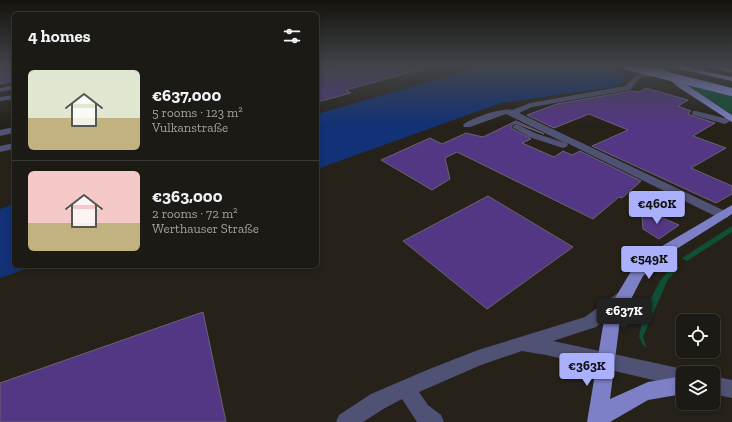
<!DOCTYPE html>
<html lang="en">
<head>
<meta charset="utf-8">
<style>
  :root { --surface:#1c1a14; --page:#25231d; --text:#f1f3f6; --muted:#a0a1a0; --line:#3a3834; --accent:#aab0fb }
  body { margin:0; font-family:"Zilla Slab",serif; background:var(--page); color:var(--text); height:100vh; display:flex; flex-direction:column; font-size:15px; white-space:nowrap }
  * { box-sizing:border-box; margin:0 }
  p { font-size:13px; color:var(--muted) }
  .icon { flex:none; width:22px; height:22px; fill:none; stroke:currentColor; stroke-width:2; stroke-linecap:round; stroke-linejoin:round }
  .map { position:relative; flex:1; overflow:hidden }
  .side { position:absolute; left:12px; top:12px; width:307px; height:256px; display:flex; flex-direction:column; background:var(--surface); border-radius:6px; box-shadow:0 2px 6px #0003,0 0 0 1px var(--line) }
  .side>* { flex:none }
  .tools { position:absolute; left:676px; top:314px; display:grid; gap:8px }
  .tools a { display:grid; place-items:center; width:44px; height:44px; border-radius:6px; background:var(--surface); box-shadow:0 2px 6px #0003,0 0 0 1px var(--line); font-size:20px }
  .price { position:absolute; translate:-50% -34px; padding:0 9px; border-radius:4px; background:var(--accent); color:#111; font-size:13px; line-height:26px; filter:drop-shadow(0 1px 2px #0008) }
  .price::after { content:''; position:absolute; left:50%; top:24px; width:12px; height:9px; margin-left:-6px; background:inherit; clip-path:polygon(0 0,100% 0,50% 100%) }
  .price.current { background:#222; color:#fff }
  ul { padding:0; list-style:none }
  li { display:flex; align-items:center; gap:12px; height:100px; padding:0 16px }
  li+li { border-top:1px solid var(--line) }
  li span { display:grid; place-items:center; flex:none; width:112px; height:80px; border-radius:6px; color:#555 }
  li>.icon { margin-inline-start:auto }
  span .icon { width:48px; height:48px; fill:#fffc; stroke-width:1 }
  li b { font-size:17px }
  h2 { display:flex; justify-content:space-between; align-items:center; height:48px; padding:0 16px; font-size:17px }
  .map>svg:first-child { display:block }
</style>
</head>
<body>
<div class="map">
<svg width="732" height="422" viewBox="0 0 732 422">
  <rect width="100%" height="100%" fill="#26221a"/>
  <!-- green -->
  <g fill="#0f4f34">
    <polygon points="685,84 732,94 732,114"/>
    <polygon points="732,226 732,232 687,261 682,258"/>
    <polygon points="674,264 679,268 668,279 643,337 647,348 642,344 639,336 645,310 660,281"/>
  </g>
  <!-- water -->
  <g fill="#123176">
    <polygon points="483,66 611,66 626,77 619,86 501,103 317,169 317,114"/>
    <polygon points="14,204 14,266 35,266 0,278 0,209"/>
  </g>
  <!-- building -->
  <g fill="#543784" stroke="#68656f">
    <polygon points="0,66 14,66 14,81 0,84"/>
    <polygon points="353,66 418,66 418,70 346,90 351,93 317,102 317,75"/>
    <polygon points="646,88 688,100 678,106 691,111 688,114 693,116 715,123 693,136 726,148 691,168 732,186 732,194 716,203 592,146 628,130 589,114 554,128 527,115 557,104 631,91 639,92"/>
    <polygon points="516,121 544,134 515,123 511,126 511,128 531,139 522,143 554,157 563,151 572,155 580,151 641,181 622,198 619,197 593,219 457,152 445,158 450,179 432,190 381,160 430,138 442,144 466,133 483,137"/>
    <polygon points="488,196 573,247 487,309 403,241"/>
    <polygon points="651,213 679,225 659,239 643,229 642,216"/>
    <polygon points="203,312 226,422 0,422 0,383"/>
  </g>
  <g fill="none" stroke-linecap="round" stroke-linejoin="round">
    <!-- minor -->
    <g fill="#505275" fill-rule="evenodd">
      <polygon points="333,66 346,66 317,74 317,70"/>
      <path d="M661 72 663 73V75L641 77 630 90 532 107 519 113 727 212 729 215 727 218H719L567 143 568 145 566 147 563 148 529 137 512 127 516 124 535 133 565 143 506 114 470 127H464L463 125C470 118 503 107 512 110L530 103 625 86 637 74Z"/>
      <polygon points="14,85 14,89 0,92 0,88"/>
      <polygon points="14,95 14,99 0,101 0,97"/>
      <polygon points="693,111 696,111 724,118 729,115 732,116 732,120 725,124 693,115 692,113"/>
      <polygon points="14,127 14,133 0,136 0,130"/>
      <polygon points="14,143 14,149 0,152 0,146"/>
      <polygon points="623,291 628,293 631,297 628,301 596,327 553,341 683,369 690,373 683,373 683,387 546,355 522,351 481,365 419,392 428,405 441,415 444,422 417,422 402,399 385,408 363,422 336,422 339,415 371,394 427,370 478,350 585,317 618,293"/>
      <polygon points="713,376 732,380 732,398 713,394"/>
    </g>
    <!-- major -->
    <g fill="#7d80c7" fill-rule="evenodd">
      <polygon points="658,66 664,66 665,69 684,83 732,115 732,122 678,87 660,71"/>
      <polygon points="708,66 720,66 732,69 732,73"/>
      <polygon points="732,205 732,214 667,255 643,276 620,320 610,399 648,382 683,376 683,394 648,400 610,422 587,422 604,320 618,293 633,268 657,249"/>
    </g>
    <!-- highway -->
    <polygon fill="#8e92e7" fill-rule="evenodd" points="666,66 680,66 732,77 732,81"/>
    <!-- highway-bridge -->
    <polyline stroke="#8e92e7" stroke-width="8" points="628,66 732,92"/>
  </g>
  <!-- sky -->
  <linearGradient id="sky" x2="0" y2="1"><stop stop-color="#15130e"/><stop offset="0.53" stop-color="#414449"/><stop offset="1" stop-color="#414449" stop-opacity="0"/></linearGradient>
  <rect width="732" height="125" fill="url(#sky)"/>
</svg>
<div class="tools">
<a><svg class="icon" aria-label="locate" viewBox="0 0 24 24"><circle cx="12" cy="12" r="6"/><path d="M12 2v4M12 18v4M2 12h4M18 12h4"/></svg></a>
<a><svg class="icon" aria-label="layers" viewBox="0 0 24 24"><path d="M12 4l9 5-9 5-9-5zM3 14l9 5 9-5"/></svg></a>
</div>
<b class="price" style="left:657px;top:225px">€460K</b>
<b class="price" style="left:649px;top:280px">€549K</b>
<b class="price current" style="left:624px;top:332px">€637K</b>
<b class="price" style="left:587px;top:387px">€363K</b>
<section class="side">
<h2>4 homes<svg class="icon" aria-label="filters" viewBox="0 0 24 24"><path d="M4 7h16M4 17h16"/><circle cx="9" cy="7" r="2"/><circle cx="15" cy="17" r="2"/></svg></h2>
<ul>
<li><span style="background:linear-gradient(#dfe7d0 60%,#c2b280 0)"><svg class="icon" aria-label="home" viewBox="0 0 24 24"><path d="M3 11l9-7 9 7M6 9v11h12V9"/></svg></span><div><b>€637,000</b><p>5 rooms · 123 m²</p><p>Vulkanstraße</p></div></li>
<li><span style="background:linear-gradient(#f6c9c9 65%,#c2b280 0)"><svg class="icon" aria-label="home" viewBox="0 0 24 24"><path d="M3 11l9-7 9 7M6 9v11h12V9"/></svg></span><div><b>€363,000</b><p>2 rooms · 72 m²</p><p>Werthauser Straße</p></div></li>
</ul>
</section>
</div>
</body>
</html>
